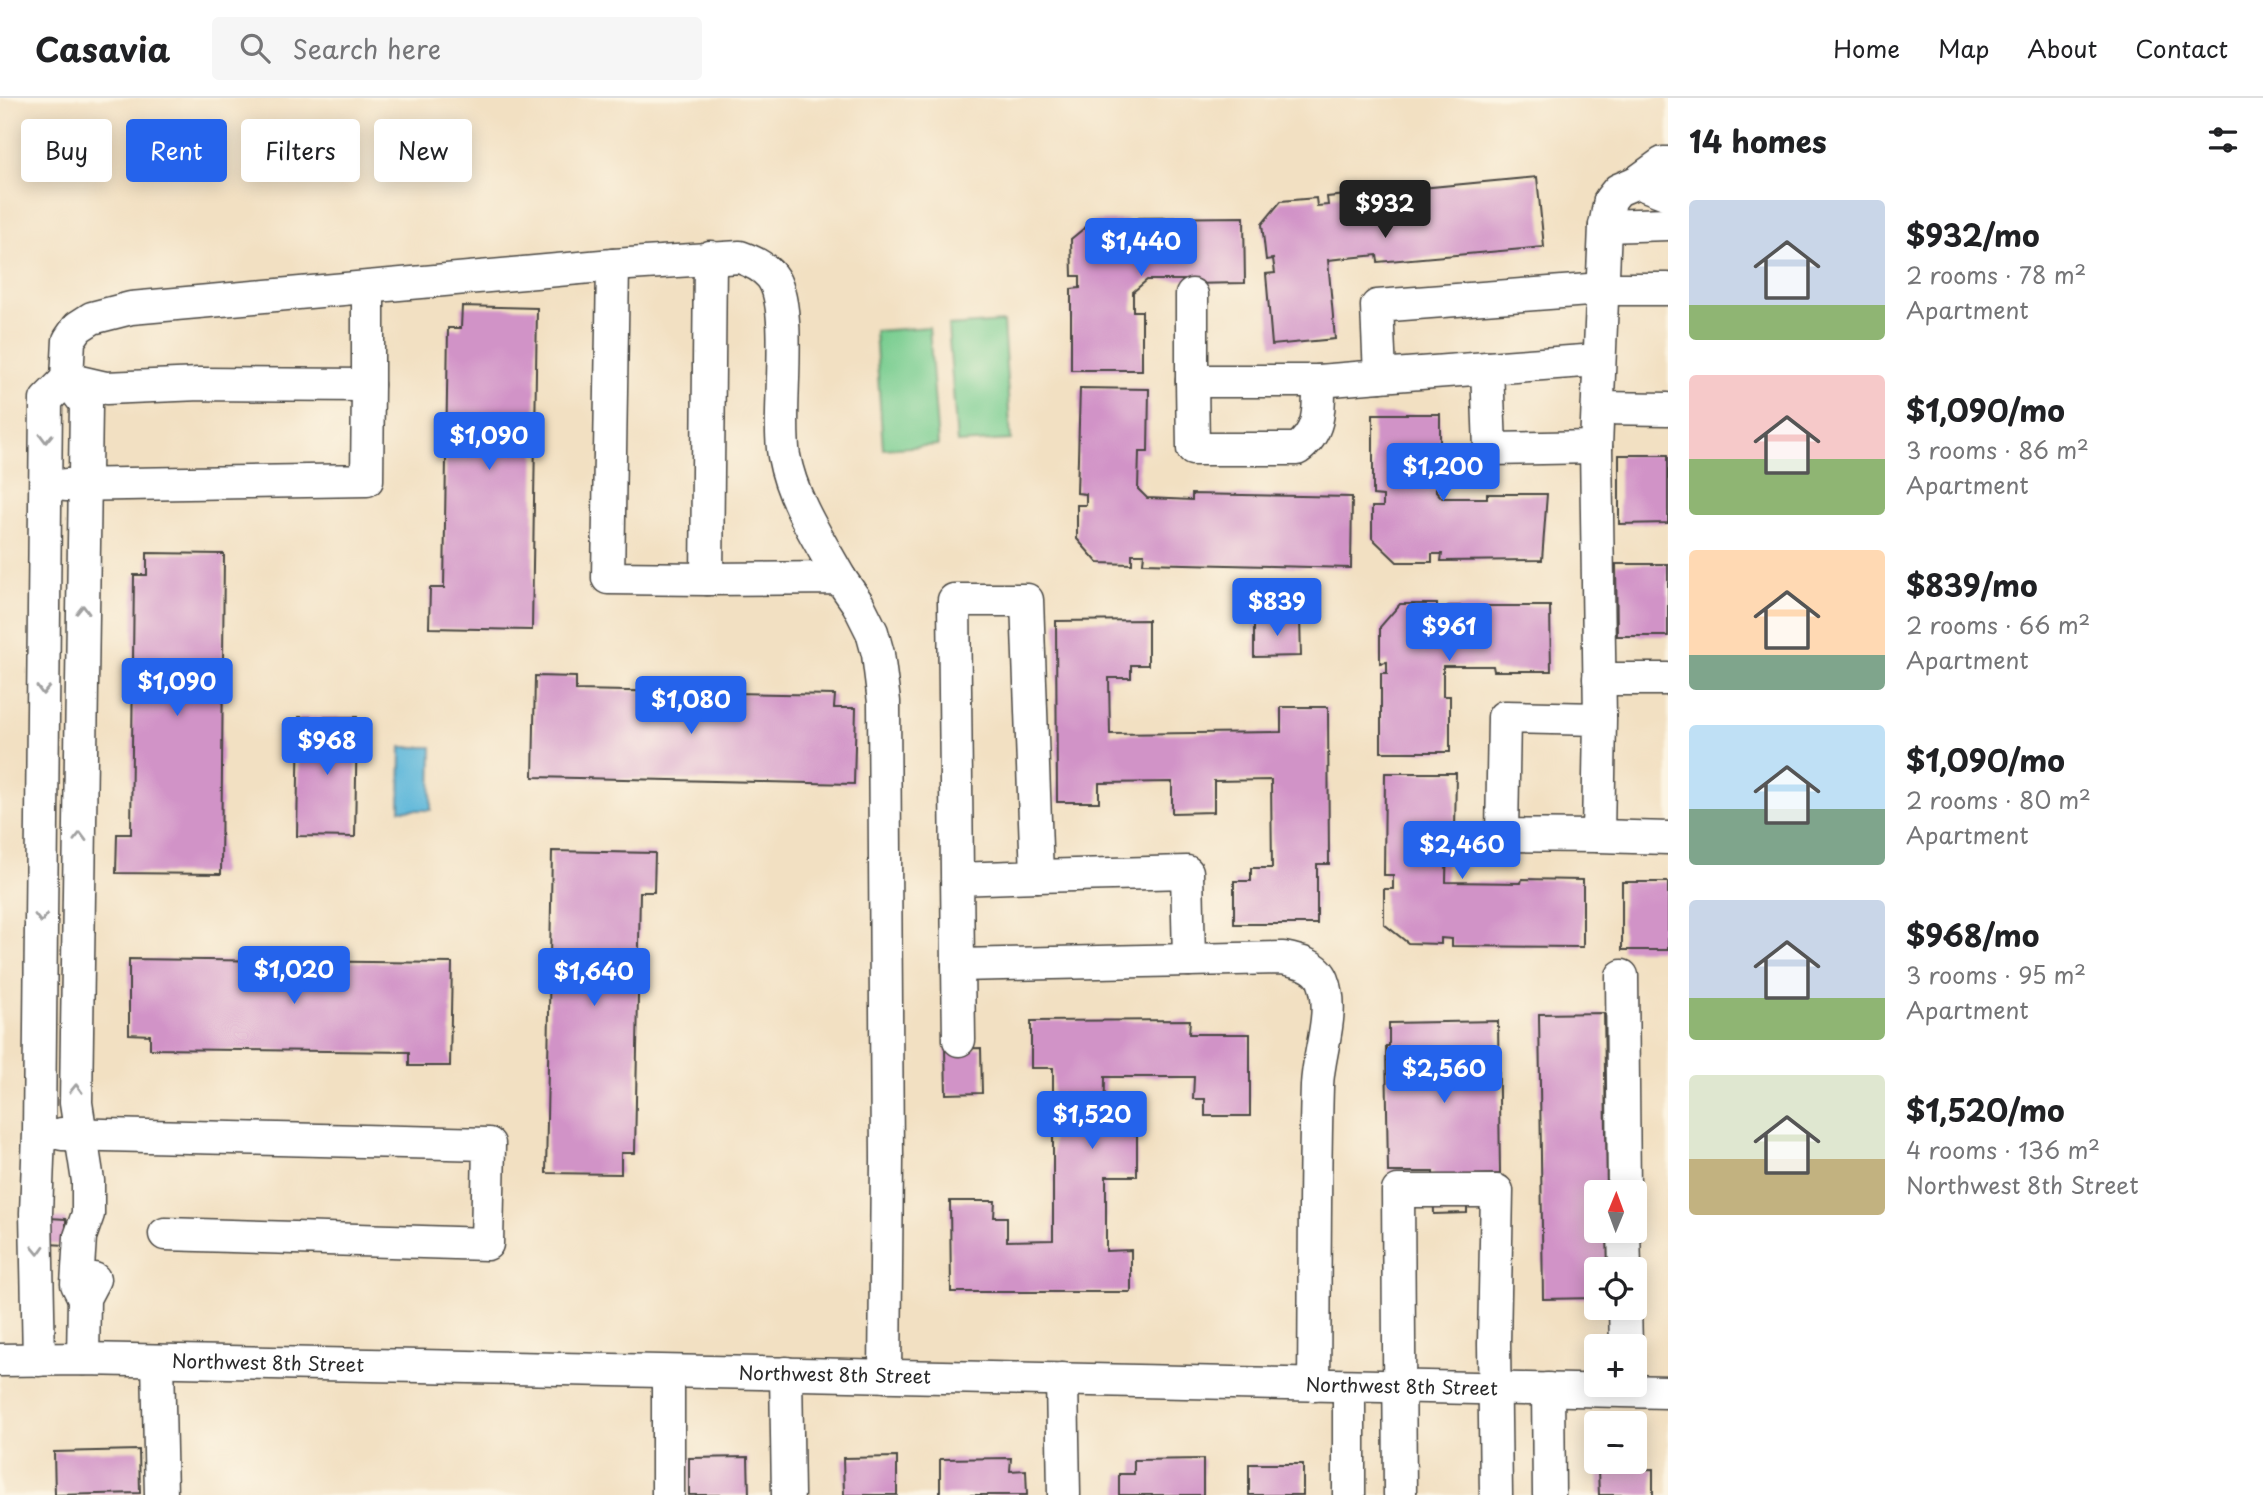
<!DOCTYPE html>
<html lang="en">
<head>
<meta charset="utf-8">
<style>
  :root { --surface:#fff; --page:#f6f6f6; --text:#202124; --muted:#757577; --line:#e0e0e0; --accent:#2563eb }
  body { margin:0; font-family:"Playpen Sans",sans-serif; background:var(--page); color:var(--text); height:100vh; display:flex; flex-direction:column; font-size:26px; white-space:nowrap }
  * { box-sizing:border-box; margin:0 }
  p { font-size:23px; color:var(--muted) }
  .icon { flex:none; width:38px; height:38px; fill:none; stroke:currentColor; stroke-width:2; stroke-linecap:round; stroke-linejoin:round }
  .map { position:relative; flex:1; overflow:hidden }
  .sheet { display:flex; flex-direction:column; background:var(--surface); width:595px }
  .sheet>* { flex:none }
  .hud { position:absolute; left:21px; top:21px; width:665px; height:63px; display:flex; gap:14px }
  .needle { width:46px; rotate:1deg }
  .controls { position:absolute; left:1584px; top:1082px; display:grid; gap:14px }
  .controls a { display:grid; place-items:center; width:63px; height:63px; border-radius:7px; background:var(--surface); box-shadow:0 4px 18px #0003; font-size:35px }
  .price { position:absolute; translate:-50% -60px; padding:0 16px; border-radius:7px; background:var(--accent); color:#fff; font-size:23px; line-height:46px; filter:drop-shadow(0 2px 4px #0008) }
  .price::after { content:''; position:absolute; left:50%; top:42px; width:21px; height:16px; margin-left:-10px; background:inherit; clip-path:polygon(0 0,100% 0,50% 100%) }
  .price.selected { background:#222; color:#fff }
  ul { padding:0; list-style:none }
  li { display:flex; align-items:center; gap:21px; height:175px; padding:0 21px }
  li span { display:grid; place-items:center; flex:none; width:196px; height:140px; border-radius:7px; color:#555 }
  li>.icon { margin-inline-start:auto }
  span .icon { width:84px; height:84px; fill:#fffc; stroke-width:1 }
  li b { font-size:30px }
  h2 { display:flex; justify-content:space-between; align-items:center; height:84px; padding:0 21px; font-size:30px }
  .pill { padding:0 24px; border-radius:7px; background:var(--surface); box-shadow:0 4px 18px #0003; font-size:24px; line-height:63px }
  .pill.selected { background:var(--accent); color:#fff }
  header { display:flex; align-items:center; gap:42px; box-sizing:border-box; height:98px; padding:0 35px; background:var(--surface); border-bottom:2px solid var(--line) }
  header strong { font-size:33px }
  nav { display:flex; gap:38px; margin-inline-start:auto; font-size:24px }
  .search { width:490px; height:63px; background:var(--page); display:flex; align-items:center; gap:18px; box-sizing:border-box; padding:0 24px; border-radius:7px; color:var(--muted); font-size:26px }
  main { display:flex; flex:1; min-height:0 }
  .map>svg:first-child { display:block }
</style>
</head>
<body>
<header>
<strong>Casavia</strong>
<div class="search"><svg class="icon" aria-label="search" viewBox="0 0 24 24"><circle cx="10" cy="10" r="6"/><path d="M15 15l6 6"/></svg>Search here</div>
<nav><a>Home</a><a>Map</a><a>About</a><a>Contact</a></nav>
</header>
<main>
<div class="map">
<svg width="1668" height="1397" viewBox="0 0 1668 1397">
  <rect width="100%" height="100%" fill="#fcf5e5"/>
  <filter id="ink" filterUnits="userSpaceOnUse"><feTurbulence type="fractalNoise" baseFrequency=".0143" numOctaves="2"/><feDisplacementMap in="SourceGraphic" scale="14" xChannelSelector="R" yChannelSelector="G"/><feConvolveMatrix kernelMatrix="1 2 1 2 8 2 1 2 1" color-interpolation-filters="sRGB"/></filter>
  <filter id="wash" filterUnits="userSpaceOnUse"><feTurbulence type="fractalNoise" baseFrequency=".00686" numOctaves="4" result="noise"/><feDisplacementMap in="SourceGraphic" scale="28" xChannelSelector="R" yChannelSelector="G"/><feGaussianBlur stdDeviation="1.57" result="paint"/><feColorMatrix in="noise" values="0 0 0 0 0 0 0 0 0 0 0 0 0 0 0 0 0 1.4 0 .05"/><feComposite in="paint" operator="in"/></filter>
  <g filter="url(#wash)">
    <rect width="100%" height="100%" fill="#f2e0c2"/>
    <!-- green -->
    <g fill="#78cd90" stroke="#527c5e" stroke-width="2">
      <polygon points="1003,224 1011,342 957,345 948,228"/>
      <polygon points="929,229 938,347 883,351 875,233"/>
    </g>
    <!-- water -->
    <polygon fill="#5db7da" stroke="#447182" stroke-width="2" points="401,649 432,649 431,712 400,712"/>
    <g id="blocks">
      <!-- building -->
      <g fill="#d193c7">
        <polygon points="1537,79 1544,149 1378,164 1377,157 1328,162 1335,241 1272,247 1266,176 1275,175 1273,161 1266,162 1262,126 1281,103 1316,100 1317,108 1328,107 1327,99"/>
        <polygon points="1244,119 1245,185 1187,186 1187,182 1147,182 1133,194 1133,213 1142,213 1142,272 1071,272 1071,191 1080,190 1080,178 1072,178 1071,141 1093,123 1128,122 1128,128 1138,128 1138,120"/>
        <polygon points="462,208 537,210 532,532 429,530 430,490 444,490 448,230 461,230"/>
        <polygon points="1080,290 1149,291 1148,354 1139,354 1138,391 1147,400 1192,402 1192,396 1352,399 1351,470 1143,465 1144,456 1132,456 1132,466 1098,465 1077,441 1077,407 1086,407 1086,396 1077,395"/>
        <polygon points="1373,316 1440,316 1440,374 1435,374 1436,393 1442,400 1487,400 1487,396 1547,396 1542,462 1441,463 1442,456 1432,456 1432,464 1397,464 1372,440 1372,409 1383,409 1383,398 1373,397"/>
        <polygon points="1619,357 1668,357 1668,425 1619,426"/>
        <polygon points="147,455 224,456 221,776 116,775 117,736 131,736 134,477 147,477"/>
        <polygon points="1616,466 1668,466 1668,538 1617,538"/>
        <polygon points="1400,506 1437,506 1437,513 1448,512 1448,508 1550,508 1551,573 1494,573 1493,568 1443,568 1443,598 1450,598 1450,654 1381,654 1381,575 1387,575 1387,564 1380,565 1380,529"/>
        <polygon points="1300,521 1301,558 1254,559 1254,522"/>
        <polygon points="1148,522 1148,567 1131,567 1131,580 1109,580 1110,636 1281,634 1281,609 1328,609 1329,766 1317,766 1317,826 1234,826 1234,783 1251,783 1251,770 1272,770 1271,682 1214,683 1214,714 1172,715 1172,684 1099,685 1099,704 1057,704 1056,523"/>
        <polygon points="535,578 576,579 576,592 835,597 834,610 856,610 854,686 533,679"/>
        <polygon points="299,619 357,619 355,739 297,738"/>
        <polygon points="1385,675 1456,675 1455,733 1447,733 1446,784 1521,785 1522,781 1583,782 1583,849 1452,848 1452,841 1441,840 1441,846 1408,845 1384,826 1384,791 1393,791 1393,777 1384,777"/>
        <polygon points="552,753 655,755 654,794 640,794 635,1055 621,1055 621,1076 546,1075"/>
        <rect x="1622" y="784" width="46" height="68"/>
        <polygon points="129,861 452,865 450,968 409,968 409,954 150,951 150,937 129,936"/>
        <polygon points="1604,915 1607,1094 1596,1094 1596,1132 1607,1132 1608,1171 1596,1171 1596,1200 1543,1201 1539,916"/>
        <polygon points="1190,922 1189,936 1250,936 1250,1018 1205,1018 1205,1001 1193,1001 1194,979 1105,979 1104,1037 1137,1037 1137,1078 1106,1078 1106,1153 1131,1152 1131,1194 951,1194 950,1103 995,1103 994,1119 1007,1119 1007,1143 1053,1142 1053,970 1031,970 1031,923"/>
        <polygon points="1498,923 1500,1076 1467,1077 1467,1115 1434,1116 1433,1074 1388,1074 1386,948 1389,948 1389,925"/>
        <polygon points="981,950 982,995 946,996 945,951"/>
        <polygon points="49,1120 66,1121 66,1147 48,1146"/>
        <polygon points="139,1352 140,1395 55,1397 54,1354"/>
        <polygon points="748,1359 749,1397 689,1397 689,1360"/>
        <polygon points="897,1359 897,1397 844,1397 843,1360"/>
        <polygon points="1011,1360 1010,1373 1026,1372 1027,1397 940,1397 940,1361"/>
        <polygon points="1203,1361 1203,1397 1119,1397 1119,1376 1134,1376 1134,1362"/>
        <rect x="1249" y="1366" width="54" height="31"/>
        <polygon points="1653,1371 1653,1397 1599,1397 1598,1372"/>
      </g>
    </g>
  </g>
  <g filter="url(#ink)">
    <use href="#blocks" fill-opacity="0" stroke="#494642" stroke-width="2"/>
    <g fill="none" stroke-linecap="round" stroke-linejoin="round">
      <defs>
        <g id="minor">
          <polyline points="1637,84 1668,96"/>
          <polyline points="1605,128 1668,126"/>
          <polyline points="710,159 707,481 840,480 858,506 872,534 878,556 884,604 887,1061 885,1278"/>
          <polyline points="613,167 608,480 707,481"/>
          <polyline points="1192,197 1192,283 1319,283 1380,278 1377,208 1602,191 1668,191"/>
          <polyline points="1380,278 1487,270"/>
          <polyline points="67,281 106,290 200,286 368,287 368,190"/>
          <path d="M1192 283 1193 351H1297C1321 334 1319 310 1319 283"/>
          <polyline points="1598,310 1668,311"/>
          <polyline points="1596,349 1490,351 1487,270 1598,262"/>
          <polyline points="66,387 367,382 368,287"/>
          <polyline points="1599,581 1668,581"/>
          <polyline points="1600,621 1504,619 1502,737 1598,738 1600,621 1596,349 1605,128 1610,102 1618,92 1637,84 1663,65 1668,65"/>
          <polyline points="1598,738 1668,740"/>
          <polyline points="1037,778 1187,774 1189,862"/>
          <path d="M957 781 1037 778 1027 502H954L958 867 1283 860C1298 863 1317 867 1323 882 1336 915 1318 954 1317 988 1314 1088 1315 1188 1314 1287"/>
          <polyline points="958,867 959,942"/>
          <polyline points="1622,878 1624,1094"/>
          <polyline points="62,1036 489,1046 487,1146 165,1136"/>
          <polyline points="1624,1132 1625,1171"/>
          <path d="M84 1200 77 1186 80 1139 88 1116V1083L76 1005 86 306 67 281 69 242 78 229 92 220 131 210 613 167 740 159C751 163 763 168 771 178 795 208 776 314 784 358 792 402 819 442 840 480"/>
          <polyline points="1625,1209 1626,1248"/>
          <polyline points="83,1261 84,1200 94,1181"/>
          <path id="s1" d="M0 1262 83 1261 1668 1294"/>
          <polyline points="39,1262 36,1115 39,1035 46,302 67,281"/>
          <polyline points="158,1263 161,1397"/>
          <polyline points="786,1275 788,1397"/>
          <polyline points="1062,1281 1064,1397"/>
          <polyline points="1548,1291 1549,1397"/>
          <polyline points="668,1397 668,1274"/>
          <polyline points="1349,1397 1349,1288"/>
          <polyline points="1400,1397 1398,1093 1497,1093 1494,1246 1496,1397"/>
        </g>
      </defs>
      <!-- minor casing -->
      <use href="#minor" stroke="#494642" stroke-width="35"/>
      <!-- minor -->
      <use href="#minor" stroke="#fff" stroke-width="32"/>
    </g>
    <!-- one-way arrows -->
    <defs><path id="oneway-chevron" d="M-2-3.5L2.5 0L-2 3.5" fill="none" stroke-width="1.6" stroke-linecap="round" stroke-linejoin="round" transform="scale(1.75)"/></defs>
    <g stroke="#a0a0a0">
      <use href="#oneway-chevron" transform="translate(46 340) rotate(91)"/>
      <use href="#oneway-chevron" transform="translate(83 512) rotate(-89)"/>
      <use href="#oneway-chevron" transform="translate(43 592) rotate(91)"/>
      <use href="#oneway-chevron" transform="translate(80 739) rotate(-89)"/>
      <use href="#oneway-chevron" transform="translate(41 820) rotate(90)"/>
      <use href="#oneway-chevron" transform="translate(76 991) rotate(-89)"/>
      <use href="#oneway-chevron" transform="translate(38 1152) rotate(88)"/>
    </g>
  </g>
  <g text-anchor="middle" stroke-width="5" stroke-linejoin="round" paint-order="stroke">
    <!-- street labels -->
    <g font-size="19" fill="#2b2b2b" stroke="#fcf5e5">
      <text dy="7" stroke="none"><textPath href="#s1" startOffset="268">Northwest 8th Street</textPath></text>
      <text dy="7" stroke="none"><textPath href="#s1" startOffset="835">Northwest 8th Street</textPath></text>
      <text dy="7" stroke="none"><textPath href="#s1" startOffset="1402">Northwest 8th Street</textPath></text>
    </g>
  </g>
</svg>
<div class="controls">
<a><svg class="needle" viewBox="-14 -14 28 28"><path d="M0-13l5 13h-10z" fill="#e53935"/><path d="M0 13l5-13h-10z" fill="#757577"/></svg></a>
<a><svg class="icon" aria-label="locate" viewBox="0 0 24 24"><circle cx="12" cy="12" r="6"/><path d="M12 2v4M12 18v4M2 12h4M18 12h4"/></svg></a>
<a>+</a>
<a>−</a>
</div>
<b class="price selected" style="left:1385px;top:142px">$932</b>
<b class="price" style="left:1141px;top:180px">$1,440</b>
<b class="price" style="left:489px;top:374px">$1,090</b>
<b class="price" style="left:1443px;top:405px">$1,200</b>
<b class="price" style="left:1277px;top:540px">$839</b>
<b class="price" style="left:1449px;top:565px">$961</b>
<b class="price" style="left:177px;top:620px">$1,090</b>
<b class="price" style="left:691px;top:638px">$1,080</b>
<b class="price" style="left:327px;top:679px">$968</b>
<b class="price" style="left:1462px;top:783px">$2,460</b>
<b class="price" style="left:294px;top:908px">$1,020</b>
<b class="price" style="left:594px;top:910px">$1,640</b>
<b class="price" style="left:1444px;top:1007px">$2,560</b>
<b class="price" style="left:1092px;top:1053px">$1,520</b>
<div class="hud">
<a class="pill">Buy</a>
<a class="pill selected">Rent</a>
<a class="pill">Filters</a>
<a class="pill">New</a>
</div>
</div>
<section class="sheet">
<h2>14 homes<svg class="icon" aria-label="filters" viewBox="0 0 24 24"><path d="M4 7h16M4 17h16"/><circle cx="9" cy="7" r="2"/><circle cx="15" cy="17" r="2"/></svg></h2>
<ul>
<li><span style="background:linear-gradient(#c9d6e8 75%,#8fb573 0)"><svg class="icon" aria-label="home" viewBox="0 0 24 24"><path d="M3 11l9-7 9 7M6 9v11h12V9"/></svg></span><div><b>$932/mo</b><p>2 rooms · 78 m²</p><p>Apartment</p></div></li>
<li><span style="background:linear-gradient(#f6c9c9 60%,#8fb573 0)"><svg class="icon" aria-label="home" viewBox="0 0 24 24"><path d="M3 11l9-7 9 7M6 9v11h12V9"/></svg></span><div><b>$1,090/mo</b><p>3 rooms · 86 m²</p><p>Apartment</p></div></li>
<li><span style="background:linear-gradient(#ffd9b3 75%,#7fa58c 0)"><svg class="icon" aria-label="home" viewBox="0 0 24 24"><path d="M3 11l9-7 9 7M6 9v11h12V9"/></svg></span><div><b>$839/mo</b><p>2 rooms · 66 m²</p><p>Apartment</p></div></li>
<li><span style="background:linear-gradient(#bfe0f5 60%,#7fa58c 0)"><svg class="icon" aria-label="home" viewBox="0 0 24 24"><path d="M3 11l9-7 9 7M6 9v11h12V9"/></svg></span><div><b>$1,090/mo</b><p>2 rooms · 80 m²</p><p>Apartment</p></div></li>
<li><span style="background:linear-gradient(#c9d6e8 70%,#8fb573 0)"><svg class="icon" aria-label="home" viewBox="0 0 24 24"><path d="M3 11l9-7 9 7M6 9v11h12V9"/></svg></span><div><b>$968/mo</b><p>3 rooms · 95 m²</p><p>Apartment</p></div></li>
<li><span style="background:linear-gradient(#dfe7d0 60%,#c2b280 0)"><svg class="icon" aria-label="home" viewBox="0 0 24 24"><path d="M3 11l9-7 9 7M6 9v11h12V9"/></svg></span><div><b>$1,520/mo</b><p>4 rooms · 136 m²</p><p>Northwest 8th Street</p></div></li>
</ul>
</section>
</main>
</body>
</html>
